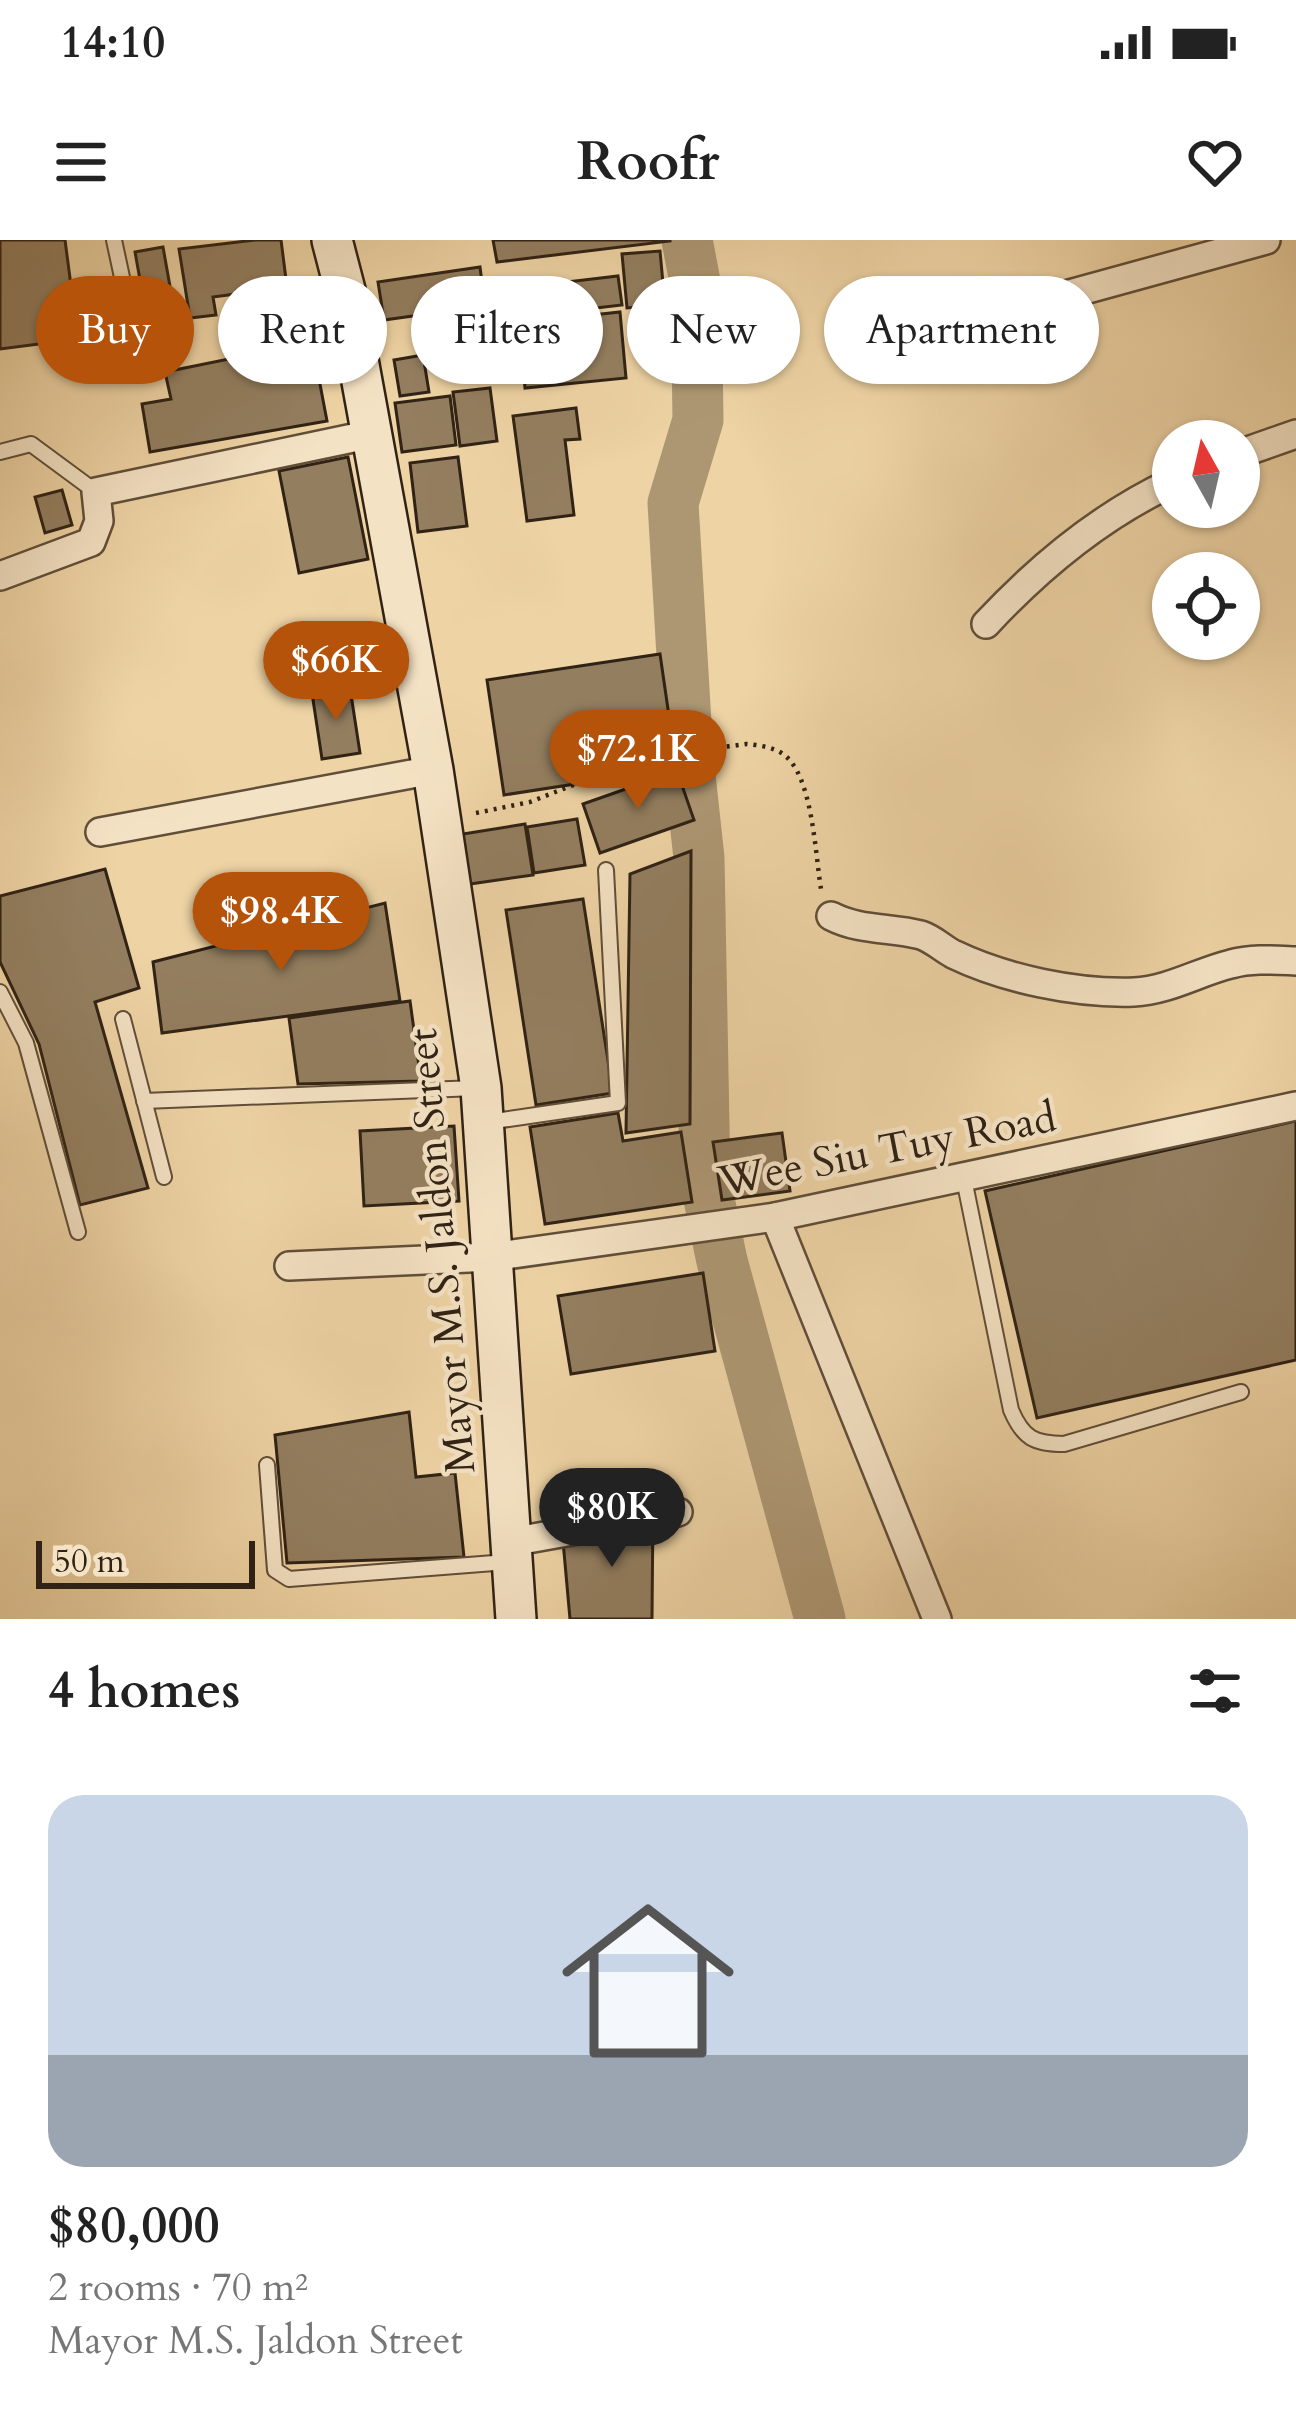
<!DOCTYPE html>
<html lang="en">
<head>
<meta charset="utf-8">
<style>
  :root { --surface:#fff; --page:#f6f6f6; --text:#222; --muted:#767676; --accent:#b45309 }
  body { margin:0; font-family:Cardo,serif; background:var(--page); color:var(--text); height:100vh; display:flex; flex-direction:column; font-size:45px; white-space:nowrap }
  * { box-sizing:border-box; margin:0 }
  p { font-size:39px; color:var(--muted) }
  .icon { flex:none; width:66px; height:66px; fill:none; stroke:currentColor; stroke-width:2; stroke-linecap:round; stroke-linejoin:round }
  .map { position:relative; height:1379px; overflow:hidden }
  .sheet { display:flex; flex-direction:column; background:var(--surface); flex:1 }
  .sheet>* { flex:none }
  .guide { position:absolute; left:36px; top:36px; width:1224px; height:108px; display:flex; gap:24px }
  .needle { width:78px; rotate:352deg }
  .buttons { position:absolute; left:1152px; top:180px; display:grid; gap:24px }
  .buttons a { display:grid; place-items:center; width:108px; height:108px; border-radius:50%; background:var(--surface); box-shadow:0 3px 9px #0004; font-size:60px }
  .scale { position:absolute; left:36px; bottom:30px; width:219px; box-sizing:border-box; padding-left:12px; border:6px solid #302215; border-top:0; font-size:33px; line-height:42px; white-space:nowrap; color:#302215; -webkit-text-stroke:9px #f4e2c4; paint-order:stroke }
  .price { position:absolute; translate:-50% -102px; padding:0 27px; border-radius:42px; background:var(--accent); color:#fff; font-size:39px; line-height:78px; filter:drop-shadow(0 3px 6px #0008) }
  .price::after { content:''; position:absolute; left:50%; top:72px; width:36px; height:27px; margin-left:-18px; background:inherit; clip-path:polygon(0 0,100% 0,50% 100%) }
  .price.current { background:#222; color:#fff }
  ul { padding:0; list-style:none }
  li { display:grid; align-content:center; gap:24px; height:636px; padding:0 48px }
  li span { display:grid; place-items:center; height:372px; border-radius:36px; color:#555 }
  li>.icon { margin-inline-start:auto }
  span .icon { width:216px; height:216px; fill:#fffc; stroke-width:1 }
  li b { font-size:51px }
  h2 { display:flex; justify-content:space-between; align-items:center; height:144px; padding:0 48px; font-size:51px }
  .tag { padding:0 42px; border-radius:54px; background:var(--surface); box-shadow:0 3px 9px #0004; font-size:42px; line-height:108px }
  .tag.current { background:var(--accent); color:#fff }
  .status { display:flex; justify-content:space-between; align-items:center; height:84px; padding:0 60px; background:var(--surface); direction:ltr }
  .status svg { height:33px; fill:currentColor }
  header { display:flex; justify-content:space-between; align-items:center; height:156px; padding:0 48px; background:var(--surface); font-size:54px; font-weight:700 }
  .map>svg:first-child { display:block }
</style>
</head>
<body>
<div class="status"><b>14:10</b><svg viewBox="0 0 49 12"><path d="M0 12V9h3v3zM5 12V6h3v6zM10 12V3h3v9zM15 12V0h3v12zM26 1h20v11H26zM47 4h2v5h-2z"/></svg></div>
<header><svg class="icon" aria-label="menu" viewBox="0 0 24 24"><path d="M4 6h16M4 12h16M4 18h16"/></svg>Roofr<svg class="icon" aria-label="heart" viewBox="0 0 24 24"><path d="M12 20l-8-8c-3-5 5-10 8-4 3-6 11-1 8 4z"/></svg></header>
<div class="map">
<svg width="1296" height="1379" viewBox="0 0 1296 1379">
  <rect width="100%" height="100%" fill="#eed3a4"/>
  <filter id="stains"><feTurbulence type="fractalNoise" baseFrequency=".00167" numOctaves="4"/><feColorMatrix values="0 0 0 0 .2 0 0 0 0 .09 0 0 0 0 .02 0 0 0 .5 -.17"/></filter>
  <radialGradient id="worn" r=".72"><stop offset=".6" stop-color="#630" stop-opacity="0"/><stop offset="1" stop-color="#630" stop-opacity=".3"/></radialGradient>
  <g fill="none" stroke-linecap="round" stroke-linejoin="round">
    <!-- river -->
    <polyline stroke="#ad9773" stroke-width="51" points="687,0 696,47 698,180 673,263 688,517 699,618 705,940 722,1021 820,1379"/>
  </g>
  <!-- building -->
  <g fill="#937e5f" stroke="#302215" stroke-width="3">
    <polygon points="0,0 65,0 78,99 0,109"/>
    <polygon points="255,0 281,0 287,47 213,57 216,75 190,78 179,9"/>
    <polygon points="493,0 670,0 670,1 497,22"/>
    <polygon points="163,7 174,69 146,73 135,12"/>
    <polygon points="660,11 665,65 627,68 622,14"/>
    <polygon points="480,27 485,66 384,80 378,42"/>
    <polygon points="618,36 622,65 544,74 541,45"/>
    <polygon points="179,72 183,98 141,106 136,80"/>
    <polygon points="620,72 626,138 525,148 519,83"/>
    <polygon points="312,102 327,181 150,212 142,164 171,159 165,132"/>
    <polygon points="423,115 429,152 400,156 394,120"/>
    <polygon points="490,148 497,201 460,206 453,152"/>
    <polygon points="450,156 456,205 402,212 395,163"/>
    <polygon points="576,168 580,199 565,200 574,275 527,281 513,176"/>
    <polygon points="348,217 368,319 299,333 279,231"/>
    <polygon points="458,217 467,286 418,292 410,223"/>
    <polygon points="62,250 72,285 45,293 35,257"/>
    <polygon points="660,414 670,483 620,491 627,536 504,555 487,440"/>
    <polygon points="350,448 360,513 322,519 312,453"/>
    <polygon points="677,531 694,580 600,613 583,564"/>
    <polygon points="577,579 585,625 534,633 527,587"/>
    <polygon points="525,584 533,635 470,644 463,594"/>
    <polygon points="691,611 690,884 626,893 630,634"/>
    <polygon points="105,629 139,748 95,762 148,948 80,965 39,804 0,722 0,656"/>
    <polygon points="583,659 613,853 536,865 506,670"/>
    <polygon points="385,663 400,761 162,793 153,722"/>
    <polygon points="410,761 421,841 298,844 289,778"/>
    <polygon points="618,873 623,901 681,892 692,962 545,984 530,887"/>
    <polygon points="1296,881 1296,1120 1037,1178 985,951"/>
    <polygon points="454,886 459,961 364,966 360,891"/>
    <polygon points="782,893 790,951 722,960 713,902"/>
    <polygon points="703,1033 715,1111 571,1134 558,1056"/>
    <polygon points="409,1172 416,1237 455,1233 464,1317 287,1323 275,1195"/>
    <polygon points="653,1267 652,1379 570,1379 563,1301"/>
  </g>
  <g fill="none" stroke-linecap="round" stroke-linejoin="round">
    <defs>
      <g id="service">
        <polyline points="114,0 123,42"/>
        <polyline points="0,212 31,204 96,252"/>
        <polyline points="0,752 26,803 78,992"/>
        <polyline points="123,779 164,937"/>
        <polyline points="144,861 476,848"/>
        <polyline points="488,882 618,863 606,630"/>
        <path d="M964 939 1011 1170C1023 1198 1034 1204 1064 1204L1241 1152"/>
        <polyline points="267,1225 275,1330 289,1339 507,1322"/>
      </g>
      <g id="minor">
        <polyline points="1055,58 1266,0"/>
        <polyline points="1239,214 1296,194"/>
        <polyline points="0,336 91,302 99,281 96,252 372,194"/>
        <path d="M986 384C1040 326 1100 276 1173 242"/>
        <polyline points="100,592 433,530"/>
        <path d="M831 676C860 691 890 687 921 695 933 699 942 708 953 714 1005 739 1076 754 1134 752 1170 750 1198 732 1231 724 1252 718 1274 720 1296 721"/>
        <polyline points="775,977 937,1379"/>
        <polyline points="289,1026 492,1017 775,977 1296,866"/>
        <polyline points="511,1302 678,1272"/>
      </g>
      <polyline id="secondary" points="332,0 346,54 433,530 481,848 516,1379"/>
    </defs>
    <!-- service casing -->
    <use href="#service" stroke="#604e39" stroke-width="18"/>
    <!-- minor casing -->
    <use href="#minor" stroke="#604e39" stroke-width="32"/>
    <!-- secondary casing -->
    <use href="#secondary" stroke="#302215" stroke-width="44"/>
    <!-- path -->
    <path stroke="#302215" stroke-width="4.5" stroke-dasharray="3 6" stroke-linecap="butt" d="M476 573 530 562 644 517 747 504C758 505 773 507 783 514 813 535 815 614 821 649"/>
    <!-- service -->
    <use href="#service" stroke="#f4e2c4" stroke-width="14"/>
    <!-- minor -->
    <use href="#minor" stroke="#f4e2c4" stroke-width="27"/>
    <!-- secondary -->
    <use href="#secondary" stroke="#f4e2c4" stroke-width="39"/>
  </g>
  <g text-anchor="middle" stroke-width="9" stroke-linejoin="round" paint-order="stroke">
    <!-- street labels -->
    <g font-size="42" fill="#302215" stroke="#f4e2c4">
      <text transform="translate(887 908) rotate(-11)" y="15">Wee Siu Tuy Road</text>
      <text transform="translate(440 1011) rotate(-95)" y="15">Mayor M.S. Jaldon Street</text>
    </g>
  </g>
  <rect width="100%" height="100%" filter="url(#stains)"/>
  <rect width="100%" height="100%" fill="url(#worn)"/>
</svg>
<div class="buttons">
<a><svg class="needle" viewBox="-14 -14 28 28"><path d="M0-13l5 13h-10z" fill="#e53935"/><path d="M0 13l5-13h-10z" fill="#767676"/></svg></a>
<a><svg class="icon" aria-label="locate" viewBox="0 0 24 24"><circle cx="12" cy="12" r="6"/><path d="M12 2v4M12 18v4M2 12h4M18 12h4"/></svg></a>
</div>
<div class="scale">50 m</div>
<b class="price" style="left:336px;top:483px">$66K</b>
<b class="price" style="left:638px;top:572px">$72.1K</b>
<b class="price" style="left:281px;top:734px">$98.4K</b>
<b class="price current" style="left:612px;top:1330px">$80K</b>
<div class="guide">
<a class="tag current">Buy</a>
<a class="tag">Rent</a>
<a class="tag">Filters</a>
<a class="tag">New</a>
<a class="tag">Apartment</a>
</div>
</div>
<section class="sheet">
<h2>4 homes<svg class="icon" aria-label="filters" viewBox="0 0 24 24"><path d="M4 7h16M4 17h16"/><circle cx="9" cy="7" r="2"/><circle cx="15" cy="17" r="2"/></svg></h2>
<ul>
<li><span style="background:linear-gradient(#c9d6e8 70%,#9aa5b1 0)"><svg class="icon" aria-label="home" viewBox="0 0 24 24"><path d="M3 11l9-7 9 7M6 9v11h12V9"/></svg></span><div><b>$80,000</b><p>2 rooms · 70 m²</p><p>Mayor M.S. Jaldon Street</p></div></li>
</ul>
</section>
</body>
</html>
